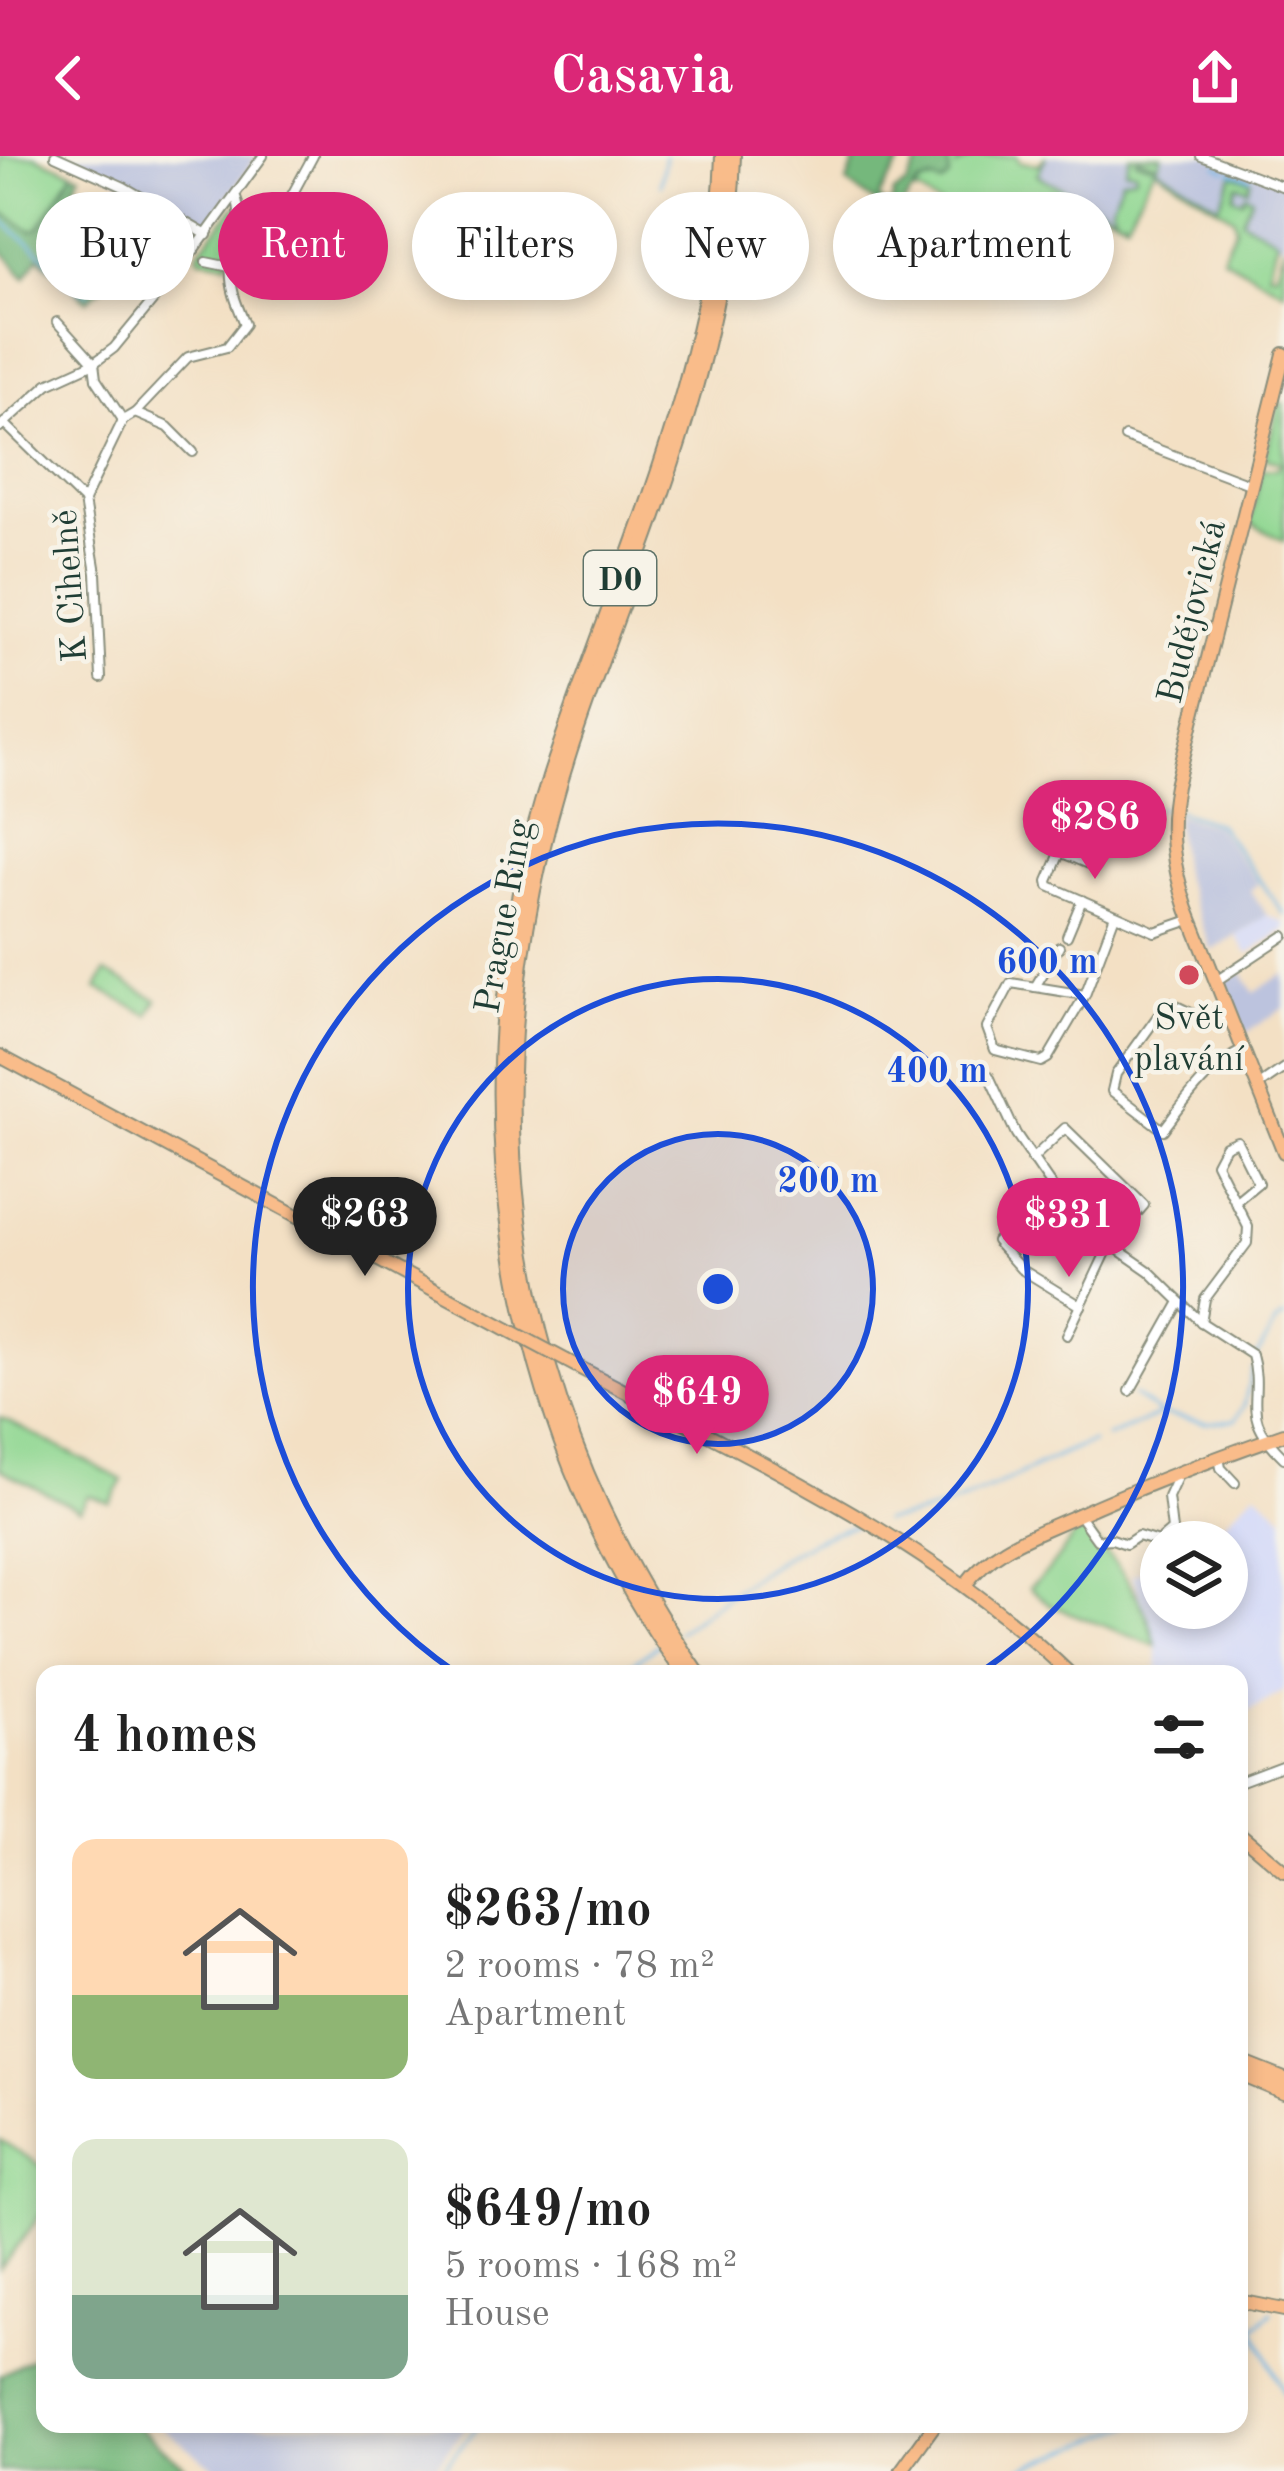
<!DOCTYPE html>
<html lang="en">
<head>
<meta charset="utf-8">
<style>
  :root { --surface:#fff; --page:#f2f2f2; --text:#222; --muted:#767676; --accent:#db2777 }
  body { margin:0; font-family:"Old Standard TT",serif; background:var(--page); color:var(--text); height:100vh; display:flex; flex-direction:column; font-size:45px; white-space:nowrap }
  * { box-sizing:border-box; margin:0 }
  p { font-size:39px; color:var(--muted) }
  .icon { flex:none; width:66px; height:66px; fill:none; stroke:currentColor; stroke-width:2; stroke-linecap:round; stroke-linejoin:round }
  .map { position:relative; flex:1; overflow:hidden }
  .side { position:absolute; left:36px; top:1509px; width:1212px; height:768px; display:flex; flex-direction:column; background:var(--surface); border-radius:24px; box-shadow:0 6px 18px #0003 }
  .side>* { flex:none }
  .guide { position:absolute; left:36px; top:36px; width:1212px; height:108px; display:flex; gap:24px }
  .controls { position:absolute; left:1140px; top:1365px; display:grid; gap:24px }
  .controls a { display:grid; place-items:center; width:108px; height:108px; border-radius:50%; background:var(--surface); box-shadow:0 6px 18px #0003; font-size:60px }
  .price { position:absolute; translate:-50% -102px; padding:0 27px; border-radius:42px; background:var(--accent); color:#fff; font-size:39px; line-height:78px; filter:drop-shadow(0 3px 6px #0008) }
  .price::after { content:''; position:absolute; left:50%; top:72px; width:36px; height:27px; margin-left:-18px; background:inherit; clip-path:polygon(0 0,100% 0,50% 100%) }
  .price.current { background:#222; color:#fff }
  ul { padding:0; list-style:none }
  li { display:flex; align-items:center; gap:36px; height:300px; padding:0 36px }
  li span { display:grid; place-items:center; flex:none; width:336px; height:240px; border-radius:24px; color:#555 }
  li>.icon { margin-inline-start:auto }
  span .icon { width:144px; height:144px; fill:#fffc; stroke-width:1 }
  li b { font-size:51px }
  h2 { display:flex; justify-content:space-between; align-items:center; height:144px; padding:0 36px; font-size:51px }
  .chip { padding:0 42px; border-radius:54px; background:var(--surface); box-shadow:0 6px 18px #0003; font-size:42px; line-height:108px }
  .chip.current { background:var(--accent); color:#fff }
  header { display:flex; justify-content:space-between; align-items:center; height:156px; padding:0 36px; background:var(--accent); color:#fff; font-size:54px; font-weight:700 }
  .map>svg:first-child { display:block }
</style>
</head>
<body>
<header><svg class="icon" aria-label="back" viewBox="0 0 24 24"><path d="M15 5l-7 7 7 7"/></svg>Casavia<svg class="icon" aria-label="share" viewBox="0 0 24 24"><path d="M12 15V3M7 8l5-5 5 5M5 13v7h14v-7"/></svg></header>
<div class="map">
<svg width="1284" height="2315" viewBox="0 0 1284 2315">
  <rect width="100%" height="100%" fill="#f7f3e8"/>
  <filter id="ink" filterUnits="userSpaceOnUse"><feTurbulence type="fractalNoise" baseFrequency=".00833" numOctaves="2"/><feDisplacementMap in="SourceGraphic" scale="24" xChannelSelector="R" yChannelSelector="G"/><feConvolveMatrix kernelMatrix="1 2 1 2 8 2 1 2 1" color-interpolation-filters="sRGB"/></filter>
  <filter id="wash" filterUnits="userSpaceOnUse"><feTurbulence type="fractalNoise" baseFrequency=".004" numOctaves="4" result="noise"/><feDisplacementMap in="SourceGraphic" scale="48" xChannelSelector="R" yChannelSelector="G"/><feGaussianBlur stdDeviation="2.7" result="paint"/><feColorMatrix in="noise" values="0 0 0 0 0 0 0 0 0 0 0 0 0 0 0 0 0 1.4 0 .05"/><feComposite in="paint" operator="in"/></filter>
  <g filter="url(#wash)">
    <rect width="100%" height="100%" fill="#f3e0c4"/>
    <!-- built -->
    <g fill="#d3d9f9">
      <polygon points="1267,759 1284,766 1284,774 1248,798 1236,780"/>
      <polygon points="1256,1335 1284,1361 1284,1535 1239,1561 1239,1518 1150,1518 1158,1512 1157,1497 1151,1468 1132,1419 1161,1407 1161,1452 1227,1452 1227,1386 1204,1386"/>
    </g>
    <!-- industrial -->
    <g fill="#bcc3de">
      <polygon points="67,0 257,0 207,70 199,71 125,27"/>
      <polygon points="1044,0 1208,0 1284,28 1284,89 1156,15 1150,18 1127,66 1034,18"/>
      <polygon points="1175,659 1216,670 1258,728 1250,734 1267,759 1212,795 1182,718"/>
      <polygon points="1241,815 1254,837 1284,817 1284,852 1246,877 1224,830 1225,825"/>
      <polygon points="467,2268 434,2312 418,2304 411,2315 219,2315 159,2269"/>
    </g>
    <!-- green -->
    <g fill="#90d792" stroke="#588a63" stroke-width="3">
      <polygon points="0,0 35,0 73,16 40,72 32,75 0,55"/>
      <polygon points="947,0 963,0 957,10 977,0 1017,0 1019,6 1039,8 1046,0 1037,19 1116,60 1111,51 1122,23 1136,20 1136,15 1126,14 1130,0 1162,0 1158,9 1138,2 1136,5 1154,10 1219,49 1233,19 1251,25 1248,33 1237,29 1233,40 1242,44 1245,38 1252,41 1242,64 1277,83 1268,116 1276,117 1284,89 1284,135 1222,101 1236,72 1234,62 1155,12 1127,64 1120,61 1127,66 1059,35 1050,35 1008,114 976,95 982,77 919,36 913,37 924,26 946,25 949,22 923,15 929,7 946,14"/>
      <polygon points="235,50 238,56 228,107 199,102 198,97"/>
      <polygon points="1279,246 1284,248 1284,385 1250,367 1262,313 1278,312 1281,306 1265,302"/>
      <polygon points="106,816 157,844 149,859 97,832"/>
      <polygon points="0,1261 123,1324 110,1347 88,1339 80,1354 0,1313"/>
      <path d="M1082 1370C1116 1407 1146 1439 1156 1490L1052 1450 1029 1432 1048 1415Z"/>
      <polygon points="0,1984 45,2012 45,2053 0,2113"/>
    </g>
    <!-- forest -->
    <g fill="#74b87c" stroke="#4a7a58" stroke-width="3">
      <polygon points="857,0 905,0 879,41 882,48 892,48 894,37 907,29 922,0 947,0 950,21 942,28 932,24 917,29 897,58 895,54 890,57 847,27"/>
      <polygon points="73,16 80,19 68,44 81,50 101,82 93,103 109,126 87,144 39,101 25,121 0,92 0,55 32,75 39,72"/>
      <polygon points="34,2201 45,2201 45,2268 135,2268 190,2315 0,2315 0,2219"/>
    </g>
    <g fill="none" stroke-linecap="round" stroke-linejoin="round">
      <!-- stream -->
      <g stroke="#6cb6e5" stroke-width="3">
        <polyline points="1217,10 1226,14"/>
        <polyline points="1231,16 1250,22"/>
        <polyline points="660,29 665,0"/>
        <polyline points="0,63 45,100 67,129 89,137"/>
        <polyline points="1158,652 1167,653"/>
        <polyline points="1177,655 1218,668 1284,758"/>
        <polyline points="1255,1204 1276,1166 1284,1161"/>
        <polyline points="1133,1239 1161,1258"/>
        <polyline points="1107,1281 1162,1258 1206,1267 1235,1264 1244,1250 1252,1213"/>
        <path d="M883 1365C968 1355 1015 1315 1092 1286"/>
        <path d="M677 1476C734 1437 791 1385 858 1369"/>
        <polyline points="617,1518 659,1488"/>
        <polyline points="1254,2172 1284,2237"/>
        <polyline points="1239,2185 1272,2156"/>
        <polyline points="440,2315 479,2268"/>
        <polyline points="1015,2315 1135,2268"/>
      </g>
    </g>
  </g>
  <g filter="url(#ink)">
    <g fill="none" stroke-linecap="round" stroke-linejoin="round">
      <defs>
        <g id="minor">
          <polyline points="55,0 124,31 207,79"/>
          <polyline points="1201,0 1284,31"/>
          <polyline points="239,66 266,87 313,0"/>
          <polyline points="206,106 230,111"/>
          <polyline points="57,166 94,207 96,223 123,264"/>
          <path d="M135 257 188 201 227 191 245 168C237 149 229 131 231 110 233 86 245 65 236 41"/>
          <polyline points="123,264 135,257 168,271 193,296"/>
          <polyline points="4,267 84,345"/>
          <polyline points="0,271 48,228 94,207 114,192 196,92 263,0"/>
          <polyline points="1125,281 1252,329"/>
          <polyline points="101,522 96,417 84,345 123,264"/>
          <polyline points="1084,641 1048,725 1049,730 1155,776 1190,764"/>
          <polyline points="1060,696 1095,711 1116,661"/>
          <polyline points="1067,780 1082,744"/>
          <polyline points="1216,825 1284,780"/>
          <polyline points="1035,831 1059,791"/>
          <polyline points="1085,839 1011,827 987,872 995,894 1041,906 1048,902 1085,839 1115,759"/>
          <path d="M1230 859 1210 866 1170 847 1165 850 1116 918 1112 935 1163 974C1186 944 1208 911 1243 894"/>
          <path d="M989 920 1016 978 1064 1048 1110 1088 1149 1115 1201 1166 1252 1199C1265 1245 1237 1257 1284 1302"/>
          <polyline points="1258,930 1284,912"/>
          <polyline points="1032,1003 1065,972 1144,1049 1110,1088 1067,1179"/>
          <polyline points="996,1085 1021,1113 1081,1150"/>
          <polyline points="1201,1166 1205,1143 1247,1087 1248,1071 1216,1007 1225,990 1237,985 1258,1027 1235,1046"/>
          <polyline points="1130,1235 1180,1146"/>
          <polyline points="1219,1301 1221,1312 1235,1327"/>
          <polyline points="1079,1359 1097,1384 1112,1383 1126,1388 1138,1380 1158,1386 1172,1374 1168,1341 1179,1317"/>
          <polyline points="1239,1626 1284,1609"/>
        </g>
        <g id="major">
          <path d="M1284 198 1176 630C1167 675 1173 710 1187 753L1284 996"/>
          <polyline points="0,900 507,1173"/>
          <path d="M567 1205C741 1298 927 1379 1070 1518"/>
          <path d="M965 1429C993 1391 1034 1379 1075 1360 1143 1329 1213 1303 1284 1278"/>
          <polyline points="1239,1677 1284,1715"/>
          <polyline points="1239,2145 1284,2154"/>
          <polyline points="901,2315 935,2268"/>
        </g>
        <g id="highway">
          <path d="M685 1518C498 1263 453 916 551 618 617 415 716 218 723 0"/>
          <path d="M698 1518C493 1225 463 901 579 567 643 381 727 200 733 0"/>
          <polyline points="1239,1906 1284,1924"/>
          <polyline points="1239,1917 1284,1936"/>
        </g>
      </defs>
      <!-- minor casing -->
      <use href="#minor" stroke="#898e7c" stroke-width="12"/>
      <!-- major casing -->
      <use href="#major" stroke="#898e7c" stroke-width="16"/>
      <!-- highway casing -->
      <use href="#highway" stroke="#898e7c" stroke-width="18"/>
      <!-- minor -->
      <use href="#minor" stroke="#fff" stroke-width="8"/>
      <!-- major -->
      <use href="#major" stroke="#f9bc8a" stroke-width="12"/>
      <!-- highway -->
      <use href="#highway" stroke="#f9bc8a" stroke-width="14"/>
      <defs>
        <polyline id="major-bridge" points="507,1173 567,1205"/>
      </defs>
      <!-- major-bridge casing -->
      <use href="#major-bridge" stroke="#898e7c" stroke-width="16" stroke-linecap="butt"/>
      <!-- major-bridge -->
      <use href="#major-bridge" stroke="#f9bc8a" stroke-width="12"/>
    </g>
  </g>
  <!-- distance rings -->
  <circle cx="718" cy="1133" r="155" fill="#1d4ed8" fill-opacity=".12"/>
  <g fill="none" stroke="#1d4ed8" stroke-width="6">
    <circle cx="718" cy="1133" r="155"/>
    <circle cx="718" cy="1133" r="310"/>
    <path d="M455 1516A465 465 0 1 1 981 1516"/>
  </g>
  <!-- markers -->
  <circle fill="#d1495b" stroke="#f7f3e8" stroke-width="4.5" cx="1189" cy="819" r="12"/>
  <g text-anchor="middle" stroke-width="9" stroke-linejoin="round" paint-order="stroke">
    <!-- shield labels -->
    <rect fill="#f7f3e8" stroke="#60746a" stroke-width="3" x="584" y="395" width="72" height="54" rx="9"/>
    <g font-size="33" font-weight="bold" fill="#1f3d34">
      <text x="620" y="434">D0</text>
    </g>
    <!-- street labels -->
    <g font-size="36" fill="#1f3d34" stroke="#f7f3e8">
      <text transform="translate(68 430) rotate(-94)" y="13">K Cihelně</text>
      <text transform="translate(1190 455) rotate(-76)" y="13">Budějovická</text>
      <text transform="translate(502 760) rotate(-80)" y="13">Prague Ring</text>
    </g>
    <!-- poi labels -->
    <g font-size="36" fill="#1f3d34" stroke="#f7f3e8">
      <text x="1189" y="873">Svět<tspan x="1189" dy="41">plavání</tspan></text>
    </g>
  </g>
  <circle cx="718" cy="1133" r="18" fill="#1d4ed8" stroke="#f7f3e8" stroke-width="6"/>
  <g font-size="36" text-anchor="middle" font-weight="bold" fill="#1d4ed8" stroke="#f7f3e8" stroke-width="9" stroke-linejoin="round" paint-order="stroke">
    <text x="1047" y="817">600 m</text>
    <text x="937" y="926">400 m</text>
    <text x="828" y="1036">200 m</text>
  </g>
</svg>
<div class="controls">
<a><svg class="icon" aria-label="layers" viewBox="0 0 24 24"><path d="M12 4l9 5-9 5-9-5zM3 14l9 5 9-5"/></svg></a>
</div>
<b class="price" style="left:1095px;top:726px">$286</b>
<b class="price current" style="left:365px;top:1123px">$263</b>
<b class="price" style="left:1069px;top:1124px">$331</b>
<b class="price" style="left:697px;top:1301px">$649</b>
<div class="guide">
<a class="chip">Buy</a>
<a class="chip current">Rent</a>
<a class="chip">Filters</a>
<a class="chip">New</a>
<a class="chip">Apartment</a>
</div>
<section class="side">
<h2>4 homes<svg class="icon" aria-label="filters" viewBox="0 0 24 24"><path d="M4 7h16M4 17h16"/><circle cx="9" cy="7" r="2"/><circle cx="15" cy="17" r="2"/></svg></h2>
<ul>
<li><span style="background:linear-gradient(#ffd9b3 65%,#8fb573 0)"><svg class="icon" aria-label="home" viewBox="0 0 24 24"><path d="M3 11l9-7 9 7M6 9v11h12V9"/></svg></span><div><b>$263/mo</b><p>2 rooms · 78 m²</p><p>Apartment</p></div></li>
<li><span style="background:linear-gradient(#dfe7d0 65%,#7fa58c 0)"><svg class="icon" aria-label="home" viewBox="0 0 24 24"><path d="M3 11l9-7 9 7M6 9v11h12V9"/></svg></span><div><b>$649/mo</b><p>5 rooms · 168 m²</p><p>House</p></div></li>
</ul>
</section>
</div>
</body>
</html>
